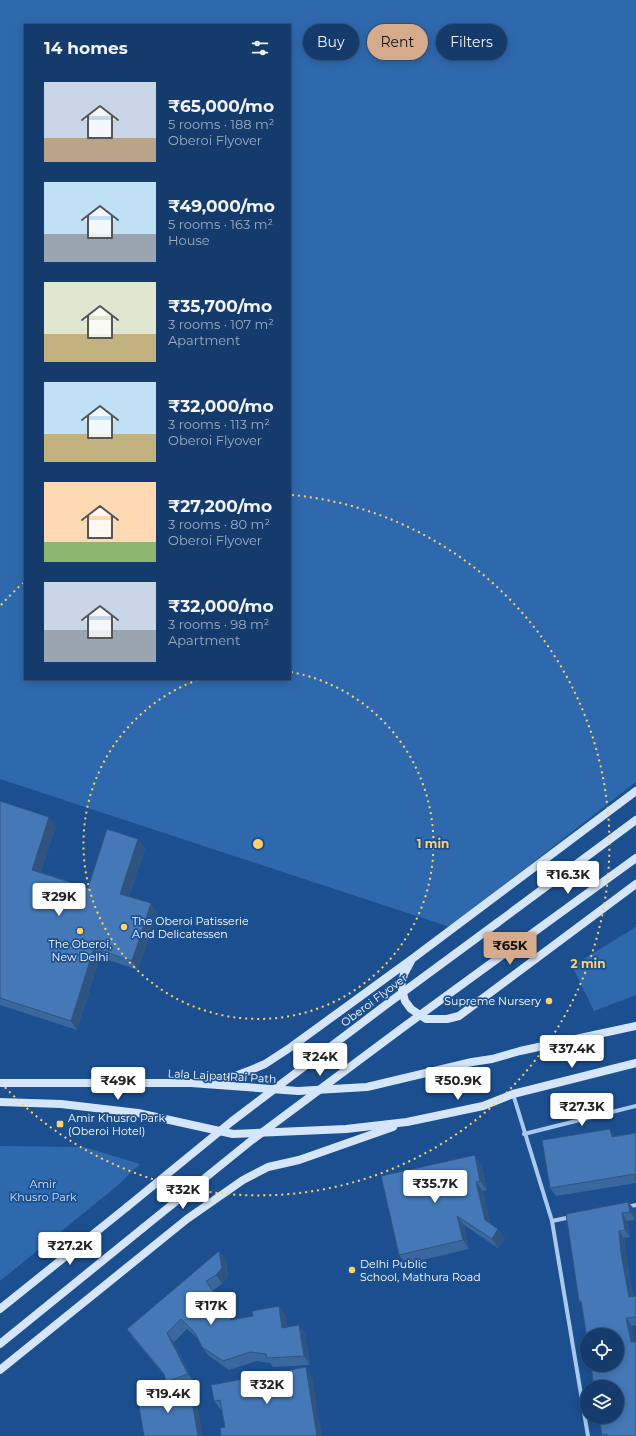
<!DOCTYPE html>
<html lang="en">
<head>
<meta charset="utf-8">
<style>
  :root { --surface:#143b6b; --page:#214673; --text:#f1f3f6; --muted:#9dadc1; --line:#33557e; --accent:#d6ab8b }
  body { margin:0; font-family:Montserrat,sans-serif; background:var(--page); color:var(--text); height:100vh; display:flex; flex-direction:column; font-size:15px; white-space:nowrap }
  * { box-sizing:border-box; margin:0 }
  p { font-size:13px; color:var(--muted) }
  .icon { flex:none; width:22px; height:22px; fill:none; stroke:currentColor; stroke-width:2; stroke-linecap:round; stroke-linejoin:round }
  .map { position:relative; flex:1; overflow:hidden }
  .details { position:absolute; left:24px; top:24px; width:267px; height:656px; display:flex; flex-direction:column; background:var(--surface); border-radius:0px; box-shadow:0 2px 10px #0003,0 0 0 1px var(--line) }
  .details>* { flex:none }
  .banner { position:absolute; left:303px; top:24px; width:273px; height:36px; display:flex; gap:8px }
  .fabs { position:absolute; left:580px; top:1328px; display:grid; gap:8px }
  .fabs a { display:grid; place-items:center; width:44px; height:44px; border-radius:50%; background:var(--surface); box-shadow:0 2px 10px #0003,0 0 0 1px var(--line); font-size:20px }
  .price { position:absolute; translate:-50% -34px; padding:0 9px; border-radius:4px; background:#fff; color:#222; font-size:13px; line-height:26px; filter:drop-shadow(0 1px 2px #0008) }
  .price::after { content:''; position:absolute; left:50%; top:24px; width:12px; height:9px; margin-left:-6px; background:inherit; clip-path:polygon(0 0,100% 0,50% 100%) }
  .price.selected { background:var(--accent); color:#111 }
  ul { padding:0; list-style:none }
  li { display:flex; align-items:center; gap:12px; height:100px; padding:0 20px }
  li span { display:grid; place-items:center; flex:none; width:112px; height:80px; border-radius:0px; color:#555 }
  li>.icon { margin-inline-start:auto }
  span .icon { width:48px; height:48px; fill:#fffc; stroke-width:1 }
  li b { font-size:17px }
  h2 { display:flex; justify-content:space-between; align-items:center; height:48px; padding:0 20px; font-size:17px }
  .chip { padding:0 14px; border-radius:18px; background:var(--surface); box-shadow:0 2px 10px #0003,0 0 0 1px var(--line); font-size:14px; line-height:36px }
  .chip.selected { background:var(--accent); color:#111 }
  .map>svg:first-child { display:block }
</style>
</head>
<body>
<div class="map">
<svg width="636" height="1436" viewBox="0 0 636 1436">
  <rect width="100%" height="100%" fill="#1b4f8f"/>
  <!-- green -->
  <g fill="#2e69ad" fill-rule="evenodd">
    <path d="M0 0H636V782L450 927 0 779ZM25 25H290V679H25Z"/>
    <polygon points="636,927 636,995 594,1011 572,966"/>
    <polygon points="0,1146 84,1147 140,1164 117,1186 0,1281"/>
  </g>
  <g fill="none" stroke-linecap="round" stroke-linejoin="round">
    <!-- street -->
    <g stroke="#a9c9ee" stroke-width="4">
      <polyline points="513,1094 552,1221 588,1436"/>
      <polyline points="524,1134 636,1106"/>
      <polyline points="627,1207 636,1205"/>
      <polyline points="552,1221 571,1217"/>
    </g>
    <!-- secondary -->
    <g stroke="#d6e6fa" stroke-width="8">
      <polyline points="497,923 636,820"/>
      <polyline points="512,948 636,858"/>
      <polyline points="411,961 404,974 401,986 405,1001 411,1009 426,1019 447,1019 459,1016 636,884"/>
      <polyline points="203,1081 235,1076 251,1070 265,1064 291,1047 412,959 636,791"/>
      <polyline points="0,1083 191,1083 298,1091 367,1087 472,1062 492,1059 520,1051 636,1026"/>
      <polyline points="0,1102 61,1104 138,1113 233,1134 346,1129 407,1122 483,1106 513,1094 636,1063"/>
      <polyline points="0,1309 127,1207"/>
      <polyline points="0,1344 143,1228"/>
      <polyline points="0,1370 187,1219 243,1180 268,1167 299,1160 393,1127"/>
    </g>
    <!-- secondary-bridge -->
    <g stroke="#d6e6fa" stroke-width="8">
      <polyline points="127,1207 231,1122 387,1004 497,923"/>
      <polyline points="143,1228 252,1140 405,1026 512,948"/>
    </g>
  </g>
  <!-- wall -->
  <g fill="#3a679d">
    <polygon points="0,801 56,826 41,872 88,888 138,839 145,848 129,896 157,912 138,970 100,957 77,1030 0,1005"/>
    <polygon points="636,1133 636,1183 556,1196 550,1188 615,1136"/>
    <polygon points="481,1164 487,1190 483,1191 490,1223 498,1229 505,1238 498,1248 464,1225 469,1249 406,1264 399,1255"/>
    <polygon points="628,1202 634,1209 635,1220 627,1221 630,1237 624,1238 627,1260 633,1296 636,1296 636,1325 632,1326 636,1436 602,1436 582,1305 579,1301"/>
    <polygon points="219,1251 226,1260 228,1277 222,1284 213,1290 215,1294 223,1301 230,1311 229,1313 230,1313 234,1319 285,1315 287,1327 299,1325 305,1334 310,1365 273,1367 270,1363 257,1361 229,1370 209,1356 202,1347 198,1339 187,1329 174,1342 194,1383 172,1391 166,1382 165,1376 133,1338 127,1329"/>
    <polygon points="312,1376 225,1427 222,1410 221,1410 214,1401"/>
  </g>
  <!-- shaded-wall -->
  <g fill="#305480">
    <polygon points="49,817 56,826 39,879 32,870"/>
    <polygon points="138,839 145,848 127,903 120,894"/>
    <polygon points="151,903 157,912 138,970 132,961"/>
    <polygon points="94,948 100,957 77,1030 71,1021"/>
    <polygon points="610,1129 616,1138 612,1137"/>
    <polygon points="475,1155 481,1164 487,1190 480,1181"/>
    <polygon points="476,1182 483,1191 491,1229 485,1220"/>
    <polygon points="628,1202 634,1209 635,1220 630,1212"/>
    <polygon points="622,1213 627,1221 630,1237 625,1230"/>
    <polygon points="457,1216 464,1225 469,1249 463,1240"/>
    <polygon points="498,1229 505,1238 498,1248 492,1239"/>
    <polygon points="619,1231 624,1238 627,1260 634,1305 629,1297 621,1253"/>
    <polygon points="219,1251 226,1260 228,1277 222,1284 216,1275"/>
    <polygon points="223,1301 230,1311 227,1318 220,1309"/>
    <polygon points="279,1306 285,1315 289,1337 282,1328"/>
    <polygon points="230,1313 236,1323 231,1320"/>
    <polygon points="626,1318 632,1326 636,1350 631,1342"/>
    <polygon points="299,1325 305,1334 310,1365 304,1356"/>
    <polygon points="167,1333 174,1342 194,1383 188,1374"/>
    <polygon points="306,1367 312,1376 322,1436 317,1436"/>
    <polygon points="190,1389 196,1398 203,1436 198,1436"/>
  </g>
  <!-- building -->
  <g fill="#4478b7" stroke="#305480">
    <polygon points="0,801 49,817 32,870 88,888 107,829 138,839 120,894 151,903 132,961 94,948 71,1021 0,998"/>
    <polygon points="610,1129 612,1137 636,1133 636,1181 635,1174 550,1188 542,1140"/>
    <polygon points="475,1155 480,1181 476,1182 485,1220 498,1229 492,1239 457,1216 463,1240 399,1255 381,1176"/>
    <polygon points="628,1202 630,1212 622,1213 625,1230 619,1231 621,1253 629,1297 636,1296 636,1317 626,1318 631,1342 636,1342 636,1436 607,1436 607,1434 602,1435 599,1417 617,1417 617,1387 594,1387 591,1365 617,1365 617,1335 587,1335 587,1338 581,1301 579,1301 566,1214"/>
    <polygon points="219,1251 222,1268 216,1275 206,1281 214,1293 223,1301 220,1309 230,1313 231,1320 253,1316 252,1311 279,1306 282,1328 299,1325 304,1356 267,1358 266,1354 250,1352 223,1361 202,1347 195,1333 181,1319 167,1333 188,1374 166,1382 164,1374 127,1329"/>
    <polygon points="306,1367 317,1436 221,1436 220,1428 225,1427 220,1400 214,1401 211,1385"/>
    <polygon points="190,1389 198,1436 144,1436 137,1395 158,1391 159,1395"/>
  </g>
  <!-- distance rings -->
  <g fill="none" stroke="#ffd166" stroke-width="2" stroke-dasharray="2 4">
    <path d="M291 672A175 175 0 1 1 200 679"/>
    <path d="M1 605A351 351 0 0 1 23 583M292 495A351 351 0 1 1 1 1083"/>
  </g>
  <!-- markers -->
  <g fill="#ffd166" stroke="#1b4f8f" stroke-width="1.5">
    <circle cx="124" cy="927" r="4"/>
    <circle cx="80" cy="931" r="4"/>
    <circle cx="549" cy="1001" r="4"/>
    <rect x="56" y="1120" width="8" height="8" rx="2"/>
    <circle cx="352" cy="1270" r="4"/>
  </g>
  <g text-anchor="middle" stroke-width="3.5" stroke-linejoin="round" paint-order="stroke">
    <!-- poi labels -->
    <g font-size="11" fill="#fff" stroke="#1b4f8f" text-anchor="start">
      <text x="132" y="925">The Oberoi Patisserie<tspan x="132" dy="13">And Delicatessen</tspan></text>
      <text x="80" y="948" text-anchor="middle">The Oberoi,<tspan x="80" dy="13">New Delhi</tspan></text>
      <text x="541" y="1005" text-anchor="end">Supreme Nursery</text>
      <text x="68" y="1122">Amir Khusro Park<tspan x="68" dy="13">(Oberoi Hotel)</tspan></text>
      <text x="360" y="1268">Delhi Public<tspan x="360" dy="13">School, Mathura Road</tspan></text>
    </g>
    <!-- street labels -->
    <g font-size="11" fill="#fff" stroke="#1b4f8f">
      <text transform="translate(374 1000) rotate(-37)" y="4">Oberoi Flyover</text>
      <text transform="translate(222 1076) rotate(3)" y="4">Lala Lajpat Rai Path</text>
    </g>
    <!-- park labels -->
    <g font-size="11" fill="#cfe3fa" stroke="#1b4f8f">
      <text x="43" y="1188">Amir<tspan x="43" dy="13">Khusro Park</tspan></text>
    </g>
  </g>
  <circle cx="258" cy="844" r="6" fill="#ffd166" stroke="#1b4f8f" stroke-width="2"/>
  <g font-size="12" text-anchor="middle" font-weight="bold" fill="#ffd166" stroke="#1b4f8f" stroke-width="3.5" stroke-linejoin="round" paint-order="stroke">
    <text x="433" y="848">1 min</text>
    <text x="588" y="968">2 min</text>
  </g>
</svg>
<div class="fabs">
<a><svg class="icon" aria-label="locate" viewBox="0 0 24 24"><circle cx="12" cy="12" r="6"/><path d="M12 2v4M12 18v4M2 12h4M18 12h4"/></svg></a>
<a><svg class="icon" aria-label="layers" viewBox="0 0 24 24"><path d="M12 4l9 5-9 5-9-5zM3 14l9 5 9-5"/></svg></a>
</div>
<b class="price" style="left:568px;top:895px">₹16.3K</b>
<b class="price" style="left:59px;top:917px">₹29K</b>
<b class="price selected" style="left:510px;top:966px">₹65K</b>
<b class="price" style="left:572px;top:1069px">₹37.4K</b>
<b class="price" style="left:320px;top:1077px">₹24K</b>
<b class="price" style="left:118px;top:1101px">₹49K</b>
<b class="price" style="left:458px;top:1101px">₹50.9K</b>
<b class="price" style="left:582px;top:1127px">₹27.3K</b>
<b class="price" style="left:435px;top:1204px">₹35.7K</b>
<b class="price" style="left:183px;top:1210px">₹32K</b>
<b class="price" style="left:70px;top:1266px">₹27.2K</b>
<b class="price" style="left:211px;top:1326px">₹17K</b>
<b class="price" style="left:267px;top:1405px">₹32K</b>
<b class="price" style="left:168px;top:1414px">₹19.4K</b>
<div class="banner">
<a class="chip">Buy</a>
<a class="chip selected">Rent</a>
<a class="chip">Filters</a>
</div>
<section class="details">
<h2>14 homes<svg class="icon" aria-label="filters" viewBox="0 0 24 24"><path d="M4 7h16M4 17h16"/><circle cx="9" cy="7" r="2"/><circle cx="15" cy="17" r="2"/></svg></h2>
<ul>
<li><span style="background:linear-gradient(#c9d6e8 70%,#b9a48a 0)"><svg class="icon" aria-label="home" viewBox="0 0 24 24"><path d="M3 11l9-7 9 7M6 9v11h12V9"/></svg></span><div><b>₹65,000/mo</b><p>5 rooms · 188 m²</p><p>Oberoi Flyover</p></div></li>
<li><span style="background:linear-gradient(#bfe0f5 65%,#9aa5b1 0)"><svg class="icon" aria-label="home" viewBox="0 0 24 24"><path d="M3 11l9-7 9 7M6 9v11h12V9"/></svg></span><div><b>₹49,000/mo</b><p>5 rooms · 163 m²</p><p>House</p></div></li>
<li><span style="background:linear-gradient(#dfe7d0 65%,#c2b280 0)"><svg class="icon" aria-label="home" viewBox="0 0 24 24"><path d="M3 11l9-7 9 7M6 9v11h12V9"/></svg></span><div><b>₹35,700/mo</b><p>3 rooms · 107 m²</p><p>Apartment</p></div></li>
<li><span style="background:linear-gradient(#bfe0f5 65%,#c2b280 0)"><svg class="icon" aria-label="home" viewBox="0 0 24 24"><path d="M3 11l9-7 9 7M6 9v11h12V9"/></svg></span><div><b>₹32,000/mo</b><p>3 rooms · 113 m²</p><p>Oberoi Flyover</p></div></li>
<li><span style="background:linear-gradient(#ffd9b3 75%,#8fb573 0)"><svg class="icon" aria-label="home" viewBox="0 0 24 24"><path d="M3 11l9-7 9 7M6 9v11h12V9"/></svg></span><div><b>₹27,200/mo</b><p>3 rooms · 80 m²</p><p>Oberoi Flyover</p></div></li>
<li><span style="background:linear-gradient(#c9d6e8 60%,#9aa5b1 0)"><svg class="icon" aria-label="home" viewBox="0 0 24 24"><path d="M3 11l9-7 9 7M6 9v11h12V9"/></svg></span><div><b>₹32,000/mo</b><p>3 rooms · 98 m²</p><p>Apartment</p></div></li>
</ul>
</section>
</div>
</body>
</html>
